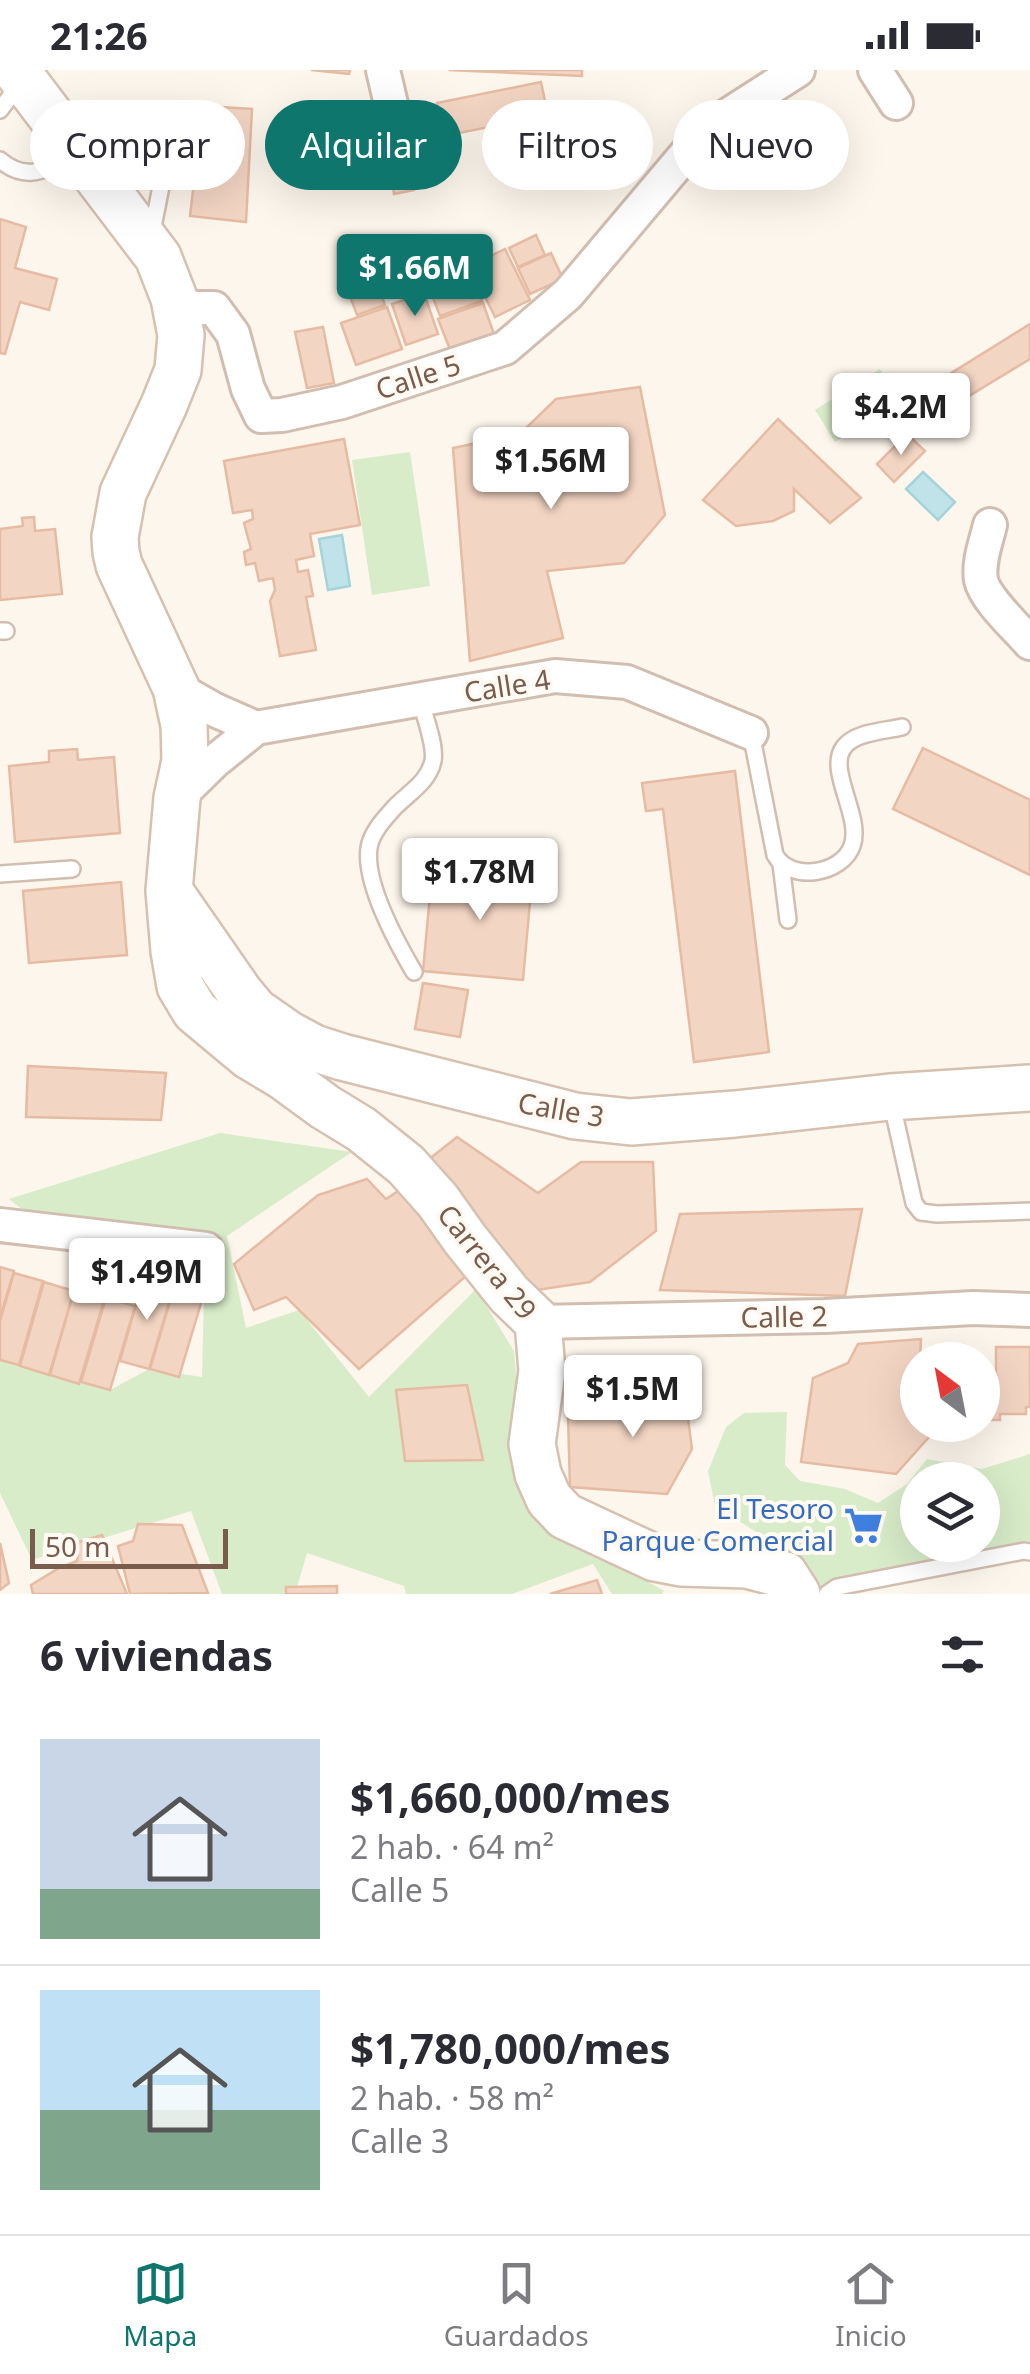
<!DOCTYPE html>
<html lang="es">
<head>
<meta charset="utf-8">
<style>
  :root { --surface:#fff; --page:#f2f2f3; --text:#2b2b33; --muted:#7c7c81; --line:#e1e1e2; --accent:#0f766e }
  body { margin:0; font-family:"Noto Sans",sans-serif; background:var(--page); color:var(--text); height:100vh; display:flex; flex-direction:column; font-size:38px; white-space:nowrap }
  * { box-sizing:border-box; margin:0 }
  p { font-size:32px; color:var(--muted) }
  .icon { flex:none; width:55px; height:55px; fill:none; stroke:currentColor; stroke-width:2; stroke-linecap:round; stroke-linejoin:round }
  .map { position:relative; height:1524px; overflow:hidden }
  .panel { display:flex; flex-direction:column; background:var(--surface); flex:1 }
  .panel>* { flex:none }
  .guide { position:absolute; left:30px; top:30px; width:970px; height:90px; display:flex; gap:20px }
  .needle { width:65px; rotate:328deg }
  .controls { position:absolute; left:900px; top:1272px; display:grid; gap:20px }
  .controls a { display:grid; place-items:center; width:100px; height:100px; border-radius:50%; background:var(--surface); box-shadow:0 10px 40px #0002; font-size:50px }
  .scale { position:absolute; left:30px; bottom:25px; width:198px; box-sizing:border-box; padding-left:10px; border:5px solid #7a5c4d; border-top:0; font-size:28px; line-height:35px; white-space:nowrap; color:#7a5c4d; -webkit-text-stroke:8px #fffaf3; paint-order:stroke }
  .price { position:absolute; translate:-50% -85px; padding:0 22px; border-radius:10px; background:#fff; color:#222; font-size:32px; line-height:65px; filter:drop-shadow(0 2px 5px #0008) }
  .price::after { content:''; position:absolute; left:50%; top:60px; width:30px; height:22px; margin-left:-15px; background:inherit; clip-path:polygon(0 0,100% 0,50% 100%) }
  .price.active { background:var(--accent); color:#fff }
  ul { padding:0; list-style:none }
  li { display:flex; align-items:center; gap:30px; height:250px; padding:0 40px }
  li+li { border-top:2px solid var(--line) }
  li span { display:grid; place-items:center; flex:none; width:280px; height:200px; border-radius:0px; color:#555 }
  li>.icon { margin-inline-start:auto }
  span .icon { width:120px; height:120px; fill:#fffc; stroke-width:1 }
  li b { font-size:42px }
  h2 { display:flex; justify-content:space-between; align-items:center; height:120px; padding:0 40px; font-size:42px }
  .tag { padding:0 35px; border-radius:45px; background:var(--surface); box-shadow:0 10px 40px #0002; font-size:35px; line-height:90px }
  .tag.active { background:var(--accent); color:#fff }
  .status { display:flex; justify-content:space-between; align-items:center; height:70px; padding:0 50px; background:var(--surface); direction:ltr }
  .status svg { height:28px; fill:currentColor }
  .tab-bar { display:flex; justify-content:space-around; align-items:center; height:140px; border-top:2px solid var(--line); background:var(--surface); font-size:28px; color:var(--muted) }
  .tab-bar a { display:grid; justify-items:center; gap:5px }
  .tab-bar .active { color:var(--accent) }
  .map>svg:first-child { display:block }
</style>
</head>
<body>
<div class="status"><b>21:26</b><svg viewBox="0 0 49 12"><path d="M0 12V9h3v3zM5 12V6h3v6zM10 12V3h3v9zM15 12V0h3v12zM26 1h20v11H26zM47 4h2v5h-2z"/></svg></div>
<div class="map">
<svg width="1030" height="1524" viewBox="0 0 1030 1524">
  <rect width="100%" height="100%" fill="#fdf6ec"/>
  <!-- green -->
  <g fill="#d8ecc9" fill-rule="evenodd">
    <polygon points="880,299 900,332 835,372 815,340"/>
    <polygon points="410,382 430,516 372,525 352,390"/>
    <polygon points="220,1063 352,1082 227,1166 246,1258 299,1240 369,1327 476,1219 514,1281 529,1442 664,1521 662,1524 612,1524 593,1494 512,1524 406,1524 404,1516 307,1483 295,1524 222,1524 191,1441 32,1490 0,1423 0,1283 110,1320 149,1299 202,1307 204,1224 111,1210 9,1129"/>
    <path d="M787 1342 785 1395 800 1411 845 1419 878 1433 907 1414 927 1389 982 1399 1030 1384V1471L837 1509 821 1521 799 1489 715 1436 708 1401 726 1357 744 1343ZM918 1410H982V1475H918Z"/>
  </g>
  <!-- water -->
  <g fill="#bfe3e8" stroke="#a5d3da" stroke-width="2.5">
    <polygon points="923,402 955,432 938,450 906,419"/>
    <polygon points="342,465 350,516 328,520 319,469"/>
  </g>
  <!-- building -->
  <g fill="#f3d5c3" stroke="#e6bba3" stroke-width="2.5">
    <polygon points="311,0 350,0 349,4"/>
    <polygon points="449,0 582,0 582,6"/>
    <polygon points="541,12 548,45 444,66 437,33"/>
    <polygon points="376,35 382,54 363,60 357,40"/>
    <polygon points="203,36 252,39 246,152 190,146"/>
    <polygon points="355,42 364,66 338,76 329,52"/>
    <polygon points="387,54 391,71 367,77 363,60"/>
    <polygon points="398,70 405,87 377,98 370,82"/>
    <polygon points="363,74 369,101 334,110 328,82"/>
    <polygon points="410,91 414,120 394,124 390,93"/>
    <polygon points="0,149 26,157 15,198 57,209 49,240 20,232 5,284 0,283"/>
    <polygon points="536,165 545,185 518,197 509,178"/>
    <polygon points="505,179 530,230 495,247 470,196"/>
    <polygon points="551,183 563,209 530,224 518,198"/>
    <polygon points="373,203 385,235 357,245 345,213"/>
    <polygon points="472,204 482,231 440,246 430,220"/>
    <polygon points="424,223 438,264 406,275 392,234"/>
    <polygon points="483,233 495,267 451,282 438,249"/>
    <polygon points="387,237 402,279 356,295 341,253"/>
    <polygon points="1030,254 1030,289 931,349 916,325"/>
    <polygon points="323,257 334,313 307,318 295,262"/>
    <polygon points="640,317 665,445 624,493 547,501 563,568 470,591 453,378 501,368 495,388 556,329"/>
    <polygon points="778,349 861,428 830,453 794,419 794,441 773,451 736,456 703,430"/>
    <polygon points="907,364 925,381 894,412 877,394"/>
    <polygon points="344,369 360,455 310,464 314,486 296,490 298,502 308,500 313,526 306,527 316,580 280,586 270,531 275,520 273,508 259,511 255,493 246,495 244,482 251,479 244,453 253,449 252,440 233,443 224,391"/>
    <polygon points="34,447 35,461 55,459 62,524 0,530 0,459 23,456 22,448"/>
    <polygon points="923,678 1030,730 1030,805 893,739"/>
    <polygon points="77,679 78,690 114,687 120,763 15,772 9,696 49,692 49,681"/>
    <polygon points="735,701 769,982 694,992 663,739 646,741 642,713"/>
    <polygon points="466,793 533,798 523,910 423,901 431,814 464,816"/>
    <polygon points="121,812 127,885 29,893 23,821"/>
    <polygon points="423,913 468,920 460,967 415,959"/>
    <polygon points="28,996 166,1003 161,1050 26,1047"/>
    <polygon points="457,1067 538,1123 581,1092 653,1092 656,1161 590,1212 530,1221 423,1094"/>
    <polygon points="367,1109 386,1129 403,1118 474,1199 359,1299 286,1227 254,1240 234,1194 318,1125"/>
    <polygon points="862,1139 845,1226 660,1220 680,1144"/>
    <polygon points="0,1197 14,1201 0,1248"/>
    <polygon points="14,1203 43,1211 19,1295 0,1290 0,1251"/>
    <polygon points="144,1207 174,1216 149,1299 120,1291"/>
    <polygon points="44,1212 74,1221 49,1305 20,1296"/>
    <polygon points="175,1215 204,1223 179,1307 150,1299"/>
    <polygon points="74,1221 104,1230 79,1314 50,1305"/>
    <polygon points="106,1228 135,1236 110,1320 81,1312"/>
    <polygon points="921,1269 920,1290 918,1290 918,1355 931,1355 930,1366 896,1404 801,1392 813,1308 848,1293 858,1274"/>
    <polygon points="996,1277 1030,1277 1030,1337 1026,1337 1026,1344 1000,1344 1000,1350 982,1350 982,1315 996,1315"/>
    <polygon points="682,1302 692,1379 667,1424 570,1417 568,1346 625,1336 639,1308"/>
    <polygon points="467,1315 483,1390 405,1391 396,1320"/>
    <polygon points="138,1454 182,1455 208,1523 130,1524 118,1476 133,1471"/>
    <polygon points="102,1465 127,1524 33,1524 31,1515 59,1498 77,1491 79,1472"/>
    <polygon points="0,1473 9,1513 0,1520"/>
    <polygon points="597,1510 602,1524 550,1524"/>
    <polygon points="337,1516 337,1524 286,1524 286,1517"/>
  </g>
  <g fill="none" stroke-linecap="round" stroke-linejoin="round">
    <defs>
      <g id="lane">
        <polyline points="0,40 21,12"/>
        <path d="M0 90C27 113 46 99 74 86"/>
        <polyline points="152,162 174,51"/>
        <polyline points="0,561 6,561"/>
        <path d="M751 663 775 785C791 813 842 804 852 776 863 747 826 700 844 677 855 662 885 661 902 657"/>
        <polyline points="781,794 788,850"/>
        <polyline points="0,804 72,799"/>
        <path d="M414 902C397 873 364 813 369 778 371 763 384 749 394 738 408 723 428 713 433 691 436 675 424 645 420 629"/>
        <polyline points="891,1030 914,1133 921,1142 937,1144 1030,1141"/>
        <polyline points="827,1524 837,1517 1024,1481 1030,1482"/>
      </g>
      <g id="street">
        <polyline points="383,0 394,47"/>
        <polyline points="875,0 896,33"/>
        <polyline points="177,242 189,238 214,238 233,264 248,319 261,346 282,345 342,332 505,278 568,224 708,58 798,0"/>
        <path d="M990 455C986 472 978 492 981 510 985 529 1017 558 1030 573"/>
        <polyline points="176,618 215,640 256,658"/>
        <polyline points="177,728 215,691 256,658 555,606 627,612 751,663"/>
        <polyline points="0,1155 206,1179"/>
        <polyline points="538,1252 825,1246 973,1238 1030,1240"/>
      </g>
      <g id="secondary">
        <polyline points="16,0 158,187 174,228 181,265 178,300 164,335 123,423 115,467 116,482 119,495 176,618 184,655 185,691 177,728 169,821 174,881 180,916 195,941 249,986 284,1007 325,1037 361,1059 406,1095 438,1131 465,1169 509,1224 538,1252 542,1301 532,1374 538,1404 549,1429 565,1446 655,1488 681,1493 747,1495 785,1505 797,1524"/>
        <polyline points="170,822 240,923 255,941 288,964 314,978 342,987 575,1046 631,1052 735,1044 890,1027 1030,1018"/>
      </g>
    </defs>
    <!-- lane casing -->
    <use href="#lane" stroke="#d1beb0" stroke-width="20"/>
    <!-- street casing -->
    <use href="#street" stroke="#d1beb0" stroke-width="38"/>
    <!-- secondary casing -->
    <use href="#secondary" stroke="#d6c0b0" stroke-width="50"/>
    <!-- lane -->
    <use href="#lane" stroke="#fff" stroke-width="15"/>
    <!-- street -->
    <use href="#street" stroke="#fff" stroke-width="32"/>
    <!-- secondary -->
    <use href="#secondary" stroke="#fff" stroke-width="45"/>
  </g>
  <!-- icons -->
  <defs>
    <symbol id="supermarket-bare" viewBox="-9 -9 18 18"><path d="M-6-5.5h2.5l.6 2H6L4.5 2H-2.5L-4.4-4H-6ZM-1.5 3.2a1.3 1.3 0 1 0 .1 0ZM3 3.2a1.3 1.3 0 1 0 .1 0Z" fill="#3f7fe0" stroke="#fffaf3" stroke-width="2.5" paint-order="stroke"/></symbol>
  </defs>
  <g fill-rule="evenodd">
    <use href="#supermarket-bare" x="836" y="1428" width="55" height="55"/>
  </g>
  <g text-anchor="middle" stroke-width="8" stroke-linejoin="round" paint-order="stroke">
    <!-- street labels -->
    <g font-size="28" fill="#7a5c4d" stroke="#fffaf3">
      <text transform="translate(418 307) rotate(-18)" y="10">Calle 5</text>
      <text transform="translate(507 616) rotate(-9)" y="10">Calle 4</text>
      <text transform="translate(561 1040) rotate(10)" y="10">Calle 3</text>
      <text transform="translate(487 1192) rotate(51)" y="10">Carrera 29</text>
      <text transform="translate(784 1247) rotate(-1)" y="10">Calle 2</text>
    </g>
    <!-- shop labels -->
    <g font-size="28" fill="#366cbe" stroke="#fffaf3" text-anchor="end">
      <text x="834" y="1449">El Tesoro<tspan x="834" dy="32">Parque Comercial</tspan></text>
    </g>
  </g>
</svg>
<div class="controls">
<a><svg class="needle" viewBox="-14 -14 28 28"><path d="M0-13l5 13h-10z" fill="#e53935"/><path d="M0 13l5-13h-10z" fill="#7c7c81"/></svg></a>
<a><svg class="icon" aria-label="layers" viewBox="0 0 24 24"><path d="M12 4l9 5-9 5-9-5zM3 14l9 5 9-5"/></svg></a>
</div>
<div class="scale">50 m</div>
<b class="price active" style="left:415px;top:249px">$1.66M</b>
<b class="price" style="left:901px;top:388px">$4.2M</b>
<b class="price" style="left:551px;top:442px">$1.56M</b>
<b class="price" style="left:480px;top:853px">$1.78M</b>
<b class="price" style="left:147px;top:1253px">$1.49M</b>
<b class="price" style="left:633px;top:1370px">$1.5M</b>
<div class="guide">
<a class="tag">Comprar</a>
<a class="tag active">Alquilar</a>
<a class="tag">Filtros</a>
<a class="tag">Nuevo</a>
</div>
</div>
<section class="panel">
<h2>6 viviendas<svg class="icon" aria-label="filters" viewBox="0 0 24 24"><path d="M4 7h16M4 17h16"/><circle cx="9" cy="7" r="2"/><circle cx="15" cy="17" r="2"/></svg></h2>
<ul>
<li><span style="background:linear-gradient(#c9d6e8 75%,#7fa58c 0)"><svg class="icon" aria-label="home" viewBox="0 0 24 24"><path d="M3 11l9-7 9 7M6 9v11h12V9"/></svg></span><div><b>$1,660,000/mes</b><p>2 hab. · 64 m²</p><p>Calle 5</p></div></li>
<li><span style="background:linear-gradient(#bfe0f5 60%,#7fa58c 0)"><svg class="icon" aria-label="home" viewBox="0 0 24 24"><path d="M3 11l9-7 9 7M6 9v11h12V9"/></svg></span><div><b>$1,780,000/mes</b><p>2 hab. · 58 m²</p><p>Calle 3</p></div></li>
</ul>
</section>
<nav class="tab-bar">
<a class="active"><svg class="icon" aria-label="map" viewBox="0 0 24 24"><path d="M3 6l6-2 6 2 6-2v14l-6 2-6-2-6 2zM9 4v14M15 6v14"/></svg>Mapa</a>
<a><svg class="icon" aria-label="saved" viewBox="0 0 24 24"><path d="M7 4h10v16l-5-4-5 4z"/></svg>Guardados</a>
<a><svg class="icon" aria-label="home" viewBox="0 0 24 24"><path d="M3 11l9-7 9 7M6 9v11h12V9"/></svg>Inicio</a>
</nav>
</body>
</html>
